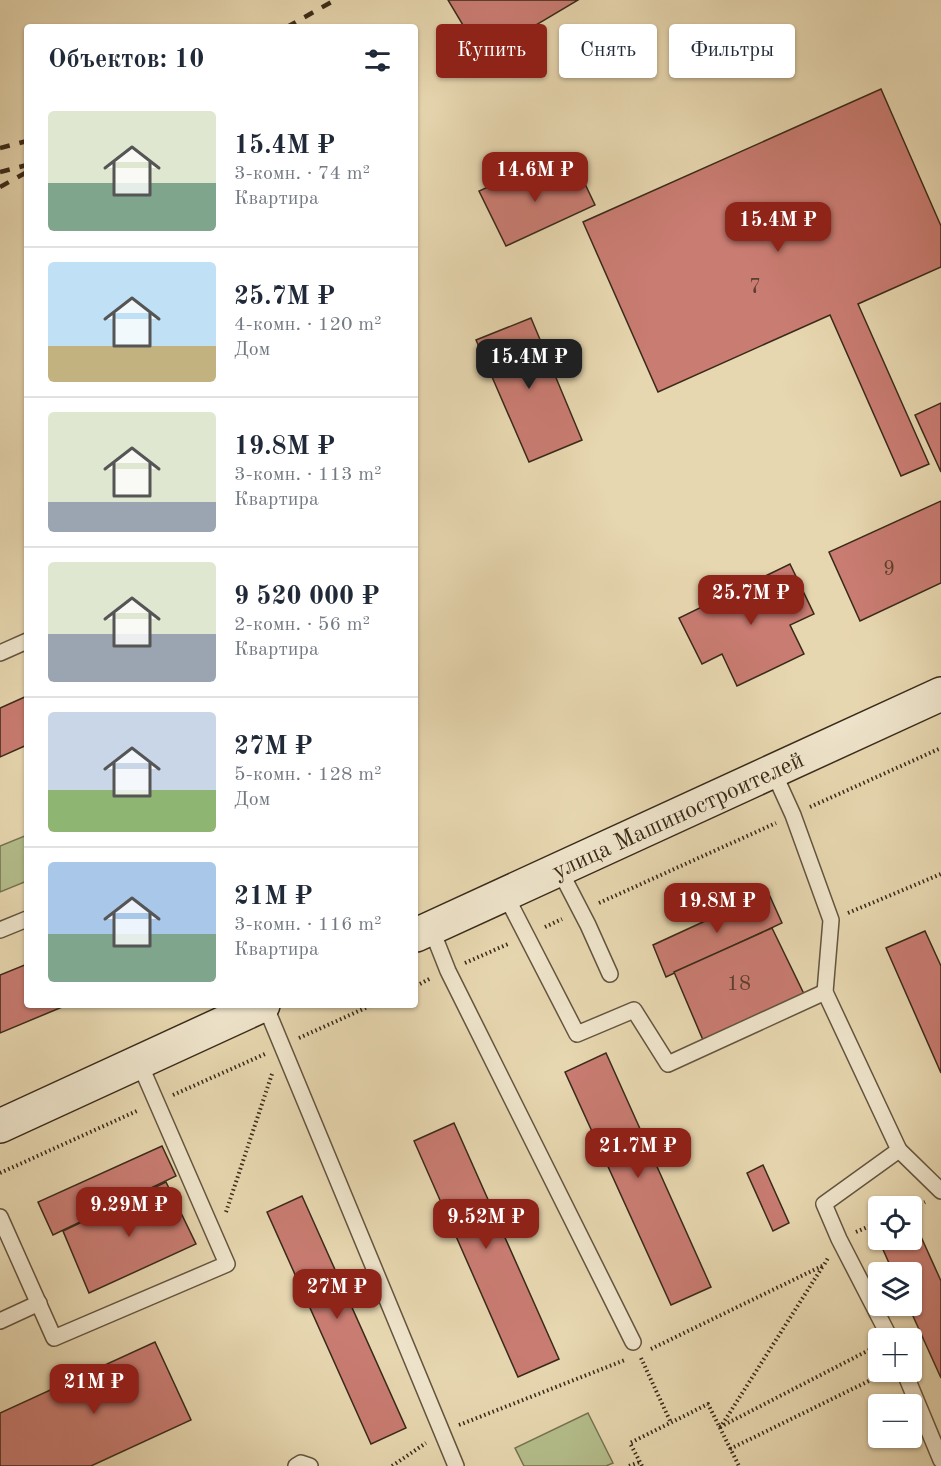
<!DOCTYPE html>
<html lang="ru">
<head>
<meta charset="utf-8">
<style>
  :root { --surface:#fff; --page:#f2f2f3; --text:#1f2937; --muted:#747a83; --line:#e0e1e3; --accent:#8f2418 }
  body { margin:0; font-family:"Old Standard TT",serif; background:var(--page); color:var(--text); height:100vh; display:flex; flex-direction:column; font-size:22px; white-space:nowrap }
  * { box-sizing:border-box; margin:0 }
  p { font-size:20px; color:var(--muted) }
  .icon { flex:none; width:33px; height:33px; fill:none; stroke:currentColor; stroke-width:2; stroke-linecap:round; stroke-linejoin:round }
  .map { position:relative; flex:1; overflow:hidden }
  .details { position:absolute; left:24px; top:24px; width:394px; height:984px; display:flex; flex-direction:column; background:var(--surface); border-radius:6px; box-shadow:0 2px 4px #0004 }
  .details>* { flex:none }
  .banner { position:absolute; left:436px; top:24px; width:414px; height:54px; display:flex; gap:12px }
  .controls { position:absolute; left:868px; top:1196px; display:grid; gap:12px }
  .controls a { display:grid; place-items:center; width:54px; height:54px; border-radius:6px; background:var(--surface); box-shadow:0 2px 4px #0004; font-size:30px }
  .price { position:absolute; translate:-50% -51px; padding:0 14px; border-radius:12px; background:var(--accent); color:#fff; font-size:20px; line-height:39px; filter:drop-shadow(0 2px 3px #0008) }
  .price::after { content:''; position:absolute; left:50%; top:36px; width:18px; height:14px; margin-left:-9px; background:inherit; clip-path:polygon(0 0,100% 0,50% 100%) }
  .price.on { background:#222; color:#fff }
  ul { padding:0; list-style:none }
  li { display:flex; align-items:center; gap:18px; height:150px; padding:0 24px }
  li+li { border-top:2px solid var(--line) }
  li span { display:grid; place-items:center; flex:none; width:168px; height:120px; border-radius:6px; color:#555 }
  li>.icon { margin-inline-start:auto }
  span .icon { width:72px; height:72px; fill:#fffc; stroke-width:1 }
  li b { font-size:26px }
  h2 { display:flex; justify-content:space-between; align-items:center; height:72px; padding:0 24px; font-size:26px }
  .chip { padding:0 21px; border-radius:6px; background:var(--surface); box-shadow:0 2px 4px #0004; font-size:21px; line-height:54px }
  .chip.on { background:var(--accent); color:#fff }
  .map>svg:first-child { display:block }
</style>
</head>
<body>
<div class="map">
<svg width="941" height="1466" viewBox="0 0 941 1466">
  <rect width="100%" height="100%" fill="#e7d7b0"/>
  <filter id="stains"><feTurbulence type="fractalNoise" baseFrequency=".00333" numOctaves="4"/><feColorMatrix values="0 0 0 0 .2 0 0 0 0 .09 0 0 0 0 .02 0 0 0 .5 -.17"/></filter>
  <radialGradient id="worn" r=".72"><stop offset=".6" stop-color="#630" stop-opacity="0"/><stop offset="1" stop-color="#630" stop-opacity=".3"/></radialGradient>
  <!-- green -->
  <g fill="#b4be8c" stroke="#767452" stroke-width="1.5">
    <polygon points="27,835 27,881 0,892 0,846"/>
    <polygon points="588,1413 613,1463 606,1466 524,1466 515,1448"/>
  </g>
  <!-- building -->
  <g fill="#c97c72" stroke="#392a19" stroke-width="1.5">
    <polygon points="448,0 578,0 482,57"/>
    <polygon points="881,89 941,226 941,267 858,304 929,464 901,476 830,315 658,392 583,222"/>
    <polygon points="576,165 595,205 506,246 479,191 521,172 530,187"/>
    <polygon points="531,318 582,440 529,462 476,340"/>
    <polygon points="941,403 941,472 915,415"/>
    <polygon points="941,501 941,583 860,621 829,552"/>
    <polygon points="790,564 814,614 790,625 804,654 737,686 722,654 702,664 679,618"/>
    <polygon points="27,696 27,745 0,757 0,708"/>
    <polygon points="768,892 782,923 666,977 653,945"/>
    <polygon points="772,928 804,994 703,1040 674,972"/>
    <polygon points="925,931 941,966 941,1073 886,948"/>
    <polygon points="27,964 27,1005 67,1005 0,1033 0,975"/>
    <polygon points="606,1053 711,1287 671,1305 565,1072"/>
    <polygon points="454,1123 559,1359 518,1377 414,1141"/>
    <polygon points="162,1146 176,1176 53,1235 38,1202"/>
    <polygon points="763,1165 789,1223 773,1231 747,1173"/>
    <polygon points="166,1182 196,1244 89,1293 63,1231"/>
    <polygon points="302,1196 406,1428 371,1444 267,1212"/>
    <polygon points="913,1219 941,1281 941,1378 908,1305 912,1305 912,1272 893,1272 877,1236 879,1235 879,1239 912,1239"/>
    <polygon points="155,1342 191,1420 91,1466 0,1466 0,1413"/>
  </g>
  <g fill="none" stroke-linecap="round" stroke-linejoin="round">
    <defs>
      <g id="lane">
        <polyline points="0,653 27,641"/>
        <polyline points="773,771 793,815 831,920 825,992 899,1150 824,1204 839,1239 890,1338"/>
        <polyline points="559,869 588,925 610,974"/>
        <polyline points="505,894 577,1034 634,1010 668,1064 825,992"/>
        <polyline points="431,928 448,971 633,1342"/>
        <polyline points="0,930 27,919"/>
        <polyline points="265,1005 456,1466"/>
        <polyline points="899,1150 941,1191"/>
        <polyline points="0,1217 54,1338 227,1264 139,1062"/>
        <polyline points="0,1321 39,1303"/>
        <polyline points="904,1371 941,1460"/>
        <polyline points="296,1466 301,1463 310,1466"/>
      </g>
      <g id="secondary">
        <path id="s1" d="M416 935 941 694"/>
        <polyline points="0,1126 263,1005"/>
      </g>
    </defs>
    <!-- lane casing -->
    <use href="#lane" stroke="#64553f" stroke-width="18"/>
    <!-- secondary casing -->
    <use href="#secondary" stroke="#392a19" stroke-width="36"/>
    <!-- path -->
    <g stroke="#392a19" stroke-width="4" stroke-dasharray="1.5 3" stroke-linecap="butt">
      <polyline points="810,807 941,748"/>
      <polyline points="599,903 776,823"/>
      <polyline points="848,913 941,874"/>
      <polyline points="545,927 562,919"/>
      <polyline points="465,963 508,944"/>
      <polyline points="416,986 431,978"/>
      <polyline points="299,1038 372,1005"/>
      <polyline points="173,1095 265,1054"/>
      <polyline points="0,1173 139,1110"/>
      <polyline points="912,1208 925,1202"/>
      <polyline points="226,1212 272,1074"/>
      <polyline points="856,1232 879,1222"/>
      <polyline points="651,1349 824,1265 828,1258"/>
      <polyline points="641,1358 671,1423"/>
      <polyline points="459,1425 625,1360"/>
      <polyline points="720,1427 873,1348"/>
      <polyline points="720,1428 823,1266"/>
      <polyline points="730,1449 885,1373"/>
      <polyline points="392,1466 426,1443"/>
      <polyline points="629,1466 640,1462"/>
      <polyline points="642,1466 630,1443 708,1404 739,1466"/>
    </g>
    <!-- lane -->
    <use href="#lane" stroke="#efe5cc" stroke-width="15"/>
    <!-- secondary -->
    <use href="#secondary" stroke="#efe5cc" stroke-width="33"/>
    <!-- rail -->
    <g stroke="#392a19" stroke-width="4.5" stroke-dasharray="10 10" stroke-linecap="butt">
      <polyline points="287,27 335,0"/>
      <polyline points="0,148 27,141"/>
      <polyline points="0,172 27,165"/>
      <polyline points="0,187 27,172"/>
    </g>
  </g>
  <g text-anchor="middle" stroke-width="5" stroke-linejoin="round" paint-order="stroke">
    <!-- number labels -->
    <g font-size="21" fill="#5d3e2f">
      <text x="755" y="293">7</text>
      <text x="889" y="575">9</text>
      <text x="739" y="990">18</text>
    </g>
    <!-- street labels -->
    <g font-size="24" fill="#392a19" stroke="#efe5cc">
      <text dy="8" stroke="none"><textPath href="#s1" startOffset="288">улица Машиностроителей</textPath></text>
    </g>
  </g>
  <rect width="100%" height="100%" filter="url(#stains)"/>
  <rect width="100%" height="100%" fill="url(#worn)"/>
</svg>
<div class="controls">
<a><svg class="icon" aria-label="locate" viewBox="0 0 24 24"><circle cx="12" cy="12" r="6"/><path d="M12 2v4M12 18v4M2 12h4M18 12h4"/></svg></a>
<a><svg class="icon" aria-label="layers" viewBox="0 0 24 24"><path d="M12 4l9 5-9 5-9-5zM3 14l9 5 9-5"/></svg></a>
<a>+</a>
<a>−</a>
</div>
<b class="price" style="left:535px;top:203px">14.6M ₽</b>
<b class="price" style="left:778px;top:253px">15.4M ₽</b>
<b class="price on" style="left:529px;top:390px">15.4M ₽</b>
<b class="price" style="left:751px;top:626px">25.7M ₽</b>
<b class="price" style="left:717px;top:934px">19.8M ₽</b>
<b class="price" style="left:638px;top:1179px">21.7M ₽</b>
<b class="price" style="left:129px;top:1238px">9.29M ₽</b>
<b class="price" style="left:486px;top:1250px">9.52M ₽</b>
<b class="price" style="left:337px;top:1320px">27M ₽</b>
<b class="price" style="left:94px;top:1415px">21M ₽</b>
<div class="banner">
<a class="chip on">Купить</a>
<a class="chip">Снять</a>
<a class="chip">Фильтры</a>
</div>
<section class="details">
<h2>Объектов: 10<svg class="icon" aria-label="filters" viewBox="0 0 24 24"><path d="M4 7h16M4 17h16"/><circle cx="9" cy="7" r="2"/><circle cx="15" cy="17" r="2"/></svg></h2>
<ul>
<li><span style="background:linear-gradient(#dfe7d0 60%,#7fa58c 0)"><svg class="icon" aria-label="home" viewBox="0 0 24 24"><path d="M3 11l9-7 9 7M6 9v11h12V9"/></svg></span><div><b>15.4M ₽</b><p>3-комн. · 74 m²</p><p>Квартира</p></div></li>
<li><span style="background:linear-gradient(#bfe0f5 70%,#c2b280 0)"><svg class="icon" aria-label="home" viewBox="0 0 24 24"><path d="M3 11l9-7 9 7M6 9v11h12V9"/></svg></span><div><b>25.7M ₽</b><p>4-комн. · 120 m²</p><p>Дом</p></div></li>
<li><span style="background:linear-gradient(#dfe7d0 75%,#9aa5b1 0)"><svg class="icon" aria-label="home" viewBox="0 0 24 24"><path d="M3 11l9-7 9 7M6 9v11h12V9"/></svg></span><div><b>19.8M ₽</b><p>3-комн. · 113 m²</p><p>Квартира</p></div></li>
<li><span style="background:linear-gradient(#dfe7d0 60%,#9aa5b1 0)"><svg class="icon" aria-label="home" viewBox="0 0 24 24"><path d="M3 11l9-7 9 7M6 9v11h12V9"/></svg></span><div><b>9 520 000 ₽</b><p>2-комн. · 56 m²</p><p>Квартира</p></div></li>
<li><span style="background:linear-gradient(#c9d6e8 65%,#8fb573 0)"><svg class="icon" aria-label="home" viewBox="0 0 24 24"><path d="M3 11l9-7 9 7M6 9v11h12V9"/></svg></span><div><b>27M ₽</b><p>5-комн. · 128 m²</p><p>Дом</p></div></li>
<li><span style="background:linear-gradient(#a9c7e8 60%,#7fa58c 0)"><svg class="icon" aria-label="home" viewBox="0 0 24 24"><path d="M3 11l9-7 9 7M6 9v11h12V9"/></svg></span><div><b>21M ₽</b><p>3-комн. · 116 m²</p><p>Квартира</p></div></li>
</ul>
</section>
</div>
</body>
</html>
